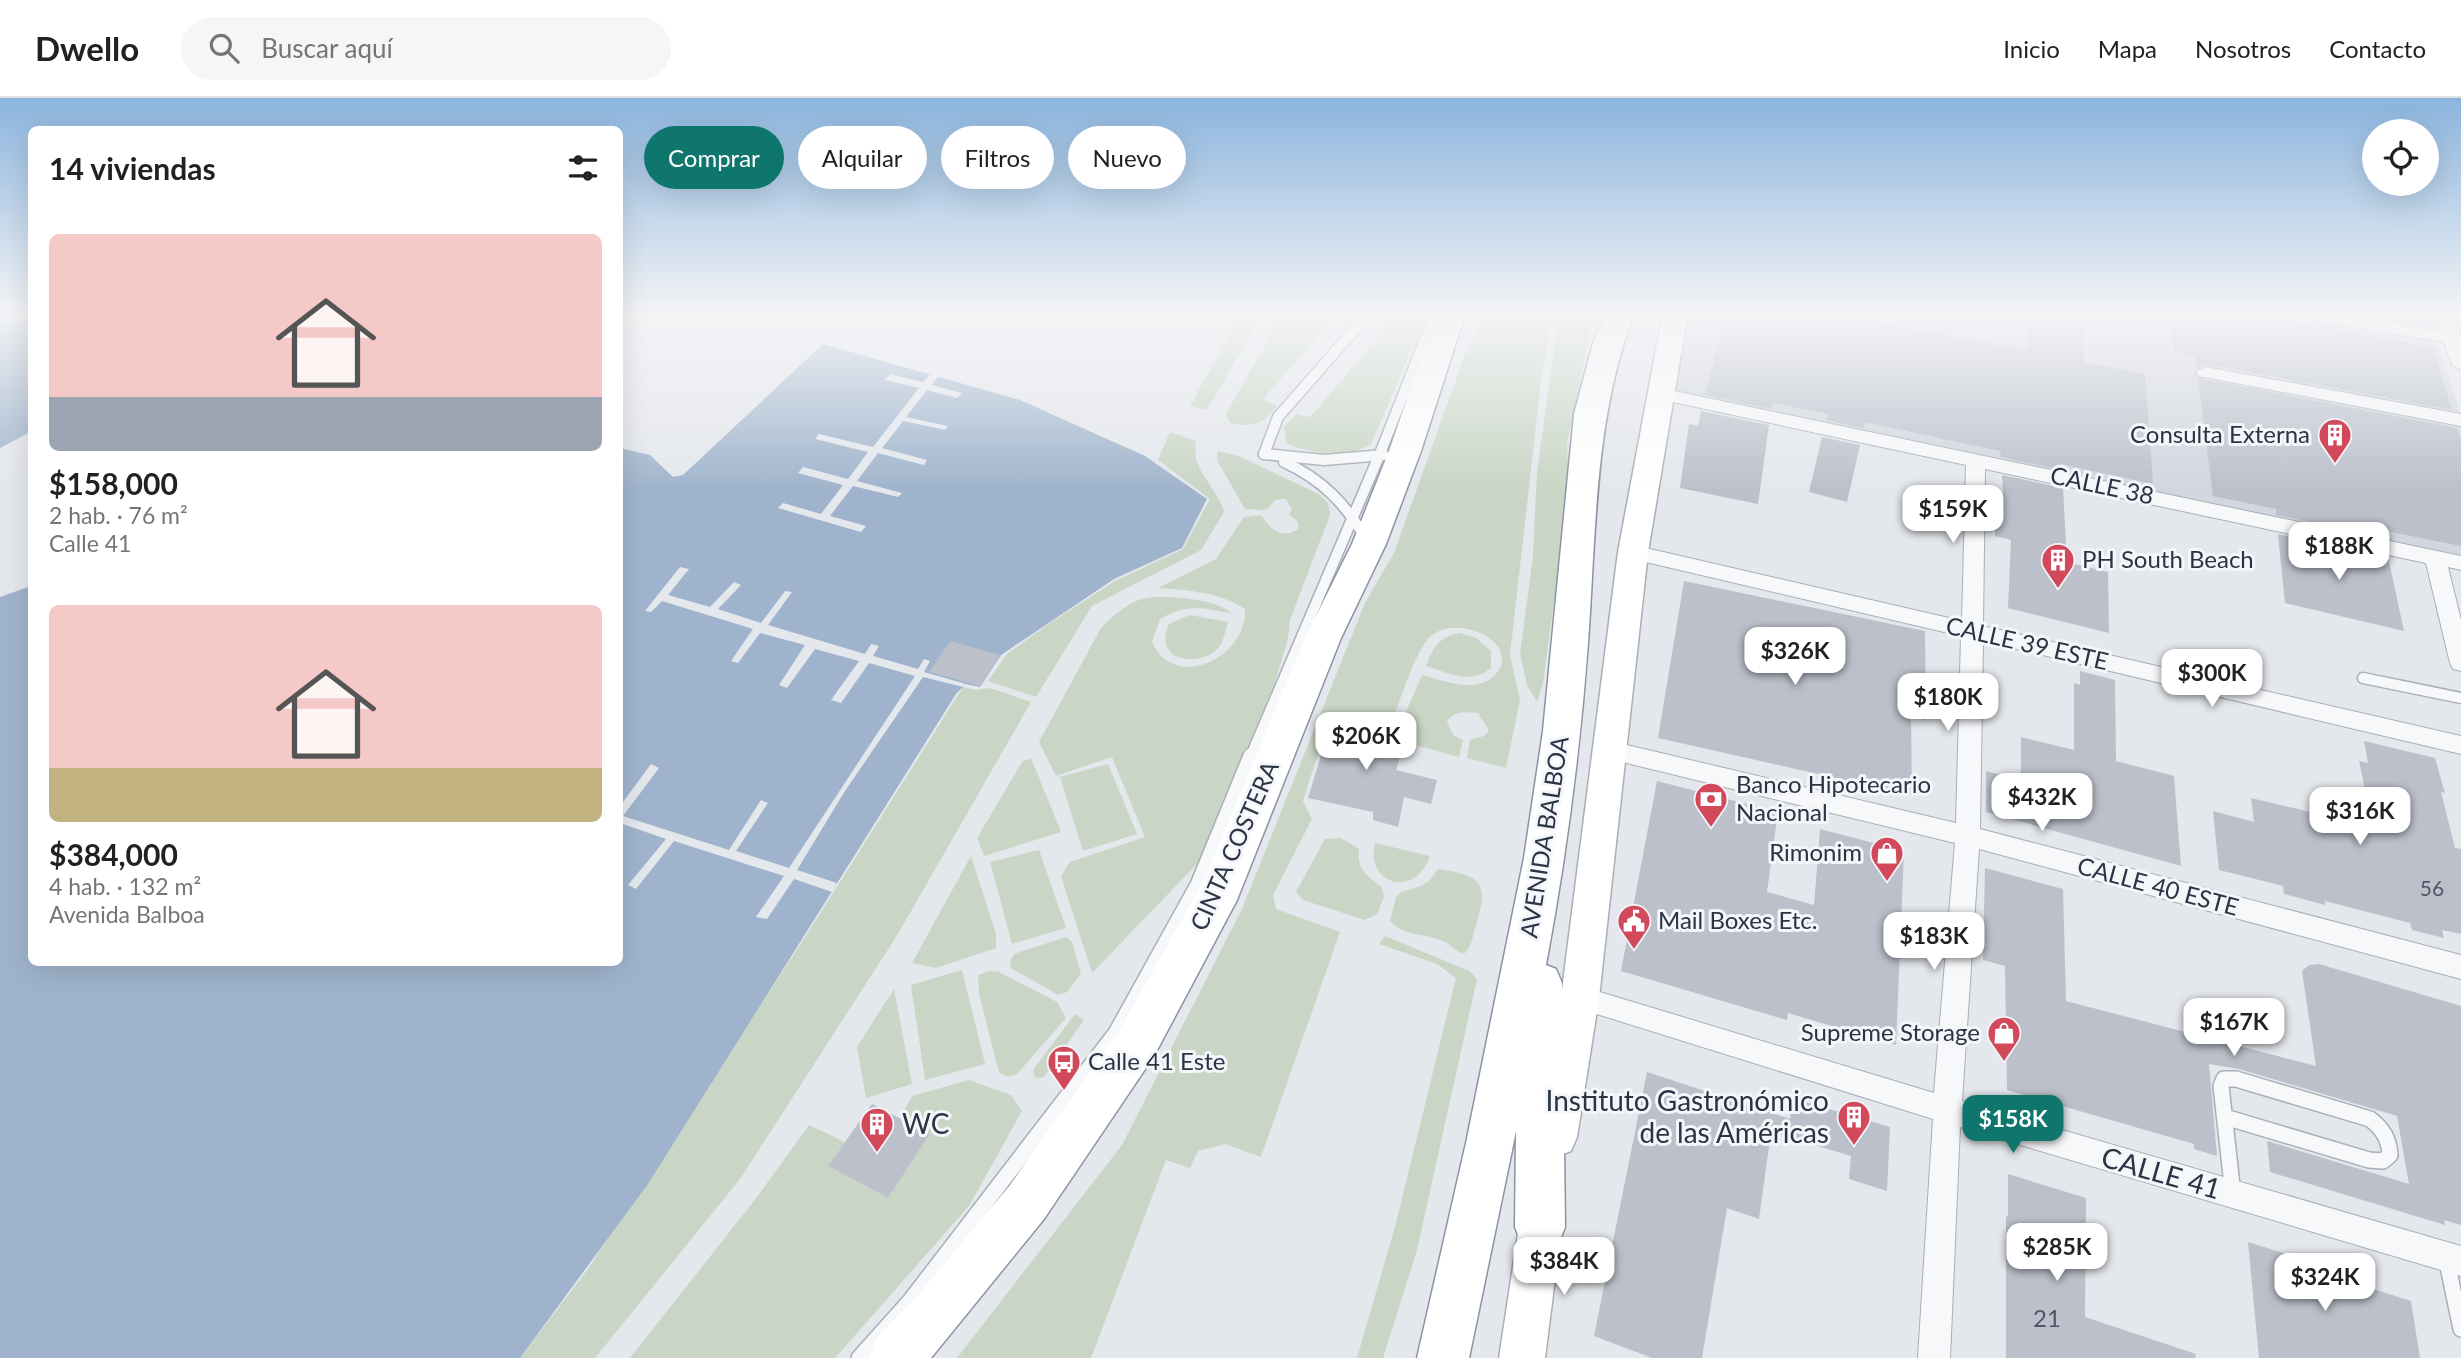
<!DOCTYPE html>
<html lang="es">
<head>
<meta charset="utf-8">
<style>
  :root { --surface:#fff; --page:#f6f6f6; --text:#202124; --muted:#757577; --line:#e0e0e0; --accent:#0f766e }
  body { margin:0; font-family:Lato,sans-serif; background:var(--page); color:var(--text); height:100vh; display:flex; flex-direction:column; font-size:26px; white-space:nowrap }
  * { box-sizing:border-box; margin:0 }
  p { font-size:23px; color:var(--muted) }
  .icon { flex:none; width:38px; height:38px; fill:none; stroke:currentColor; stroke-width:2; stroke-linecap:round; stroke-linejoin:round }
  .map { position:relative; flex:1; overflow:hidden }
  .drawer { position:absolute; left:28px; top:28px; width:595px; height:840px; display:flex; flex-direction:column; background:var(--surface); border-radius:10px; box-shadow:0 7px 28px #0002 }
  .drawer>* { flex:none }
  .hud { position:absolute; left:644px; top:28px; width:665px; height:63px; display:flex; gap:14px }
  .controls { position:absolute; left:2362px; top:21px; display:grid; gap:14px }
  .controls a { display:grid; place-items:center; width:77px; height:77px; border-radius:50%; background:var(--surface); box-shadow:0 7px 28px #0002; font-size:35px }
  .price { position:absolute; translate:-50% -60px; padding:0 16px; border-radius:14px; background:#fff; color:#222; font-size:23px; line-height:46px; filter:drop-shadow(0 2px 4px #0008) }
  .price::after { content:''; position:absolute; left:50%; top:42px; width:21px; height:16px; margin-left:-10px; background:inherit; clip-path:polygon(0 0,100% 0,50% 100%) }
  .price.on { background:var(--accent); color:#fff }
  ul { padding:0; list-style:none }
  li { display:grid; align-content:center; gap:14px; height:371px; padding:0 21px }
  li span { display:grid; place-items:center; height:217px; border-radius:10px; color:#555 }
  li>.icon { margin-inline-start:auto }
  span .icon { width:126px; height:126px; fill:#fffc; stroke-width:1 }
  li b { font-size:30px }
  h2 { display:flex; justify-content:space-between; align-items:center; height:84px; padding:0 21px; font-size:30px }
  .chip { padding:0 24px; border-radius:32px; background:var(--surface); box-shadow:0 7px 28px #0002; font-size:24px; line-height:63px }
  .chip.on { background:var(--accent); color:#fff }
  header { display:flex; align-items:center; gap:42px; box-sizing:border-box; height:98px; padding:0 35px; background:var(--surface); border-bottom:2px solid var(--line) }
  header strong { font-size:33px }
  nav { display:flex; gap:38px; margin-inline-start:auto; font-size:24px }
  .search { width:490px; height:63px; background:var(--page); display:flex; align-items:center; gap:18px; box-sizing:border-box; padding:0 24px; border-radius:38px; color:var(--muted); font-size:26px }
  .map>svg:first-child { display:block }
</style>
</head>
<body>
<header>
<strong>Dwello</strong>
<div class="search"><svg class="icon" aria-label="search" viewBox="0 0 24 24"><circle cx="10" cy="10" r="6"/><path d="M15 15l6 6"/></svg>Buscar aquí</div>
<nav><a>Inicio</a><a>Mapa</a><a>Nosotros</a><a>Contacto</a></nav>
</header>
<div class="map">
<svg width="2461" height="1260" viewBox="0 0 2461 1260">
  <rect width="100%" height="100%" fill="#e4e7ec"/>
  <!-- built -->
  <polygon fill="#d2d6de" points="1684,214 2429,214 2461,319 2461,457 1660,296"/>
  <!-- green -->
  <g fill="#c9d6c5">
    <polygon points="1242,214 1264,214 1207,312 1190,308"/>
    <path d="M1283 214H1339L1263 301 1277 308C1264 326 1252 330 1230 325L1226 316Z"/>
    <path d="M1399 214H1428L1371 346C1343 362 1317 356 1287 346L1284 330 1296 316 1308 319 1314 315Z"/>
    <path d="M1499 214H1553L1542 274 1510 557 1520 602 1506 670 1467 660 1470 642 1484 638 1489 632 1478 615C1466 614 1455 612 1447 623L1453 637 1463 642 1459 659 1404 644 1399 630 1422 577C1437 581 1453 587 1470 587 1478 587 1488 584 1494 578 1527 544 1451 511 1427 542 1413 560 1400 604 1390 627L1330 618 1303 703 1312 721 1273 797 1276 811 1340 834 1261 1059 1225 1046 1198 1053 1190 1070 1166 1062 1091 1260H957L1122 1047 1242 811 1365 505 1394 455 1469 245 1481 229Z"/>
    <polygon points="1559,214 1590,214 1593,221 1567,345 1569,393 1543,585 1537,604 1527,587 1520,556 1533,458 1537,374"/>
    <path d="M1170 334 1196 343C1190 372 1217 388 1224 414L1201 452 1092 508 1036 599 988 583 1007 556 1050 525 1115 483 1183 451 1210 401 1158 362Z"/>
    <path d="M1218 353 1239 358 1320 397 1328 405 1330 417 1290 522 1288 541 1273 590 1197 766 1092 875 1061 778 1070 764 1145 739 1112 659 1056 678 1039 644 1101 530C1112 518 1130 503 1146 500 1165 497 1220 501 1232 516 1204 509 1185 506 1160 521L1152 544C1176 596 1248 558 1245 511 1220 494 1187 492 1158 490L1216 461 1244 419 1261 417C1269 429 1281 443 1298 431V424L1289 416 1292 411 1286 401C1271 399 1273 409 1264 412L1245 411 1217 362Z"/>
    <path d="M1190 517 1228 524C1226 531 1224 540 1221 546 1206 571 1151 566 1169 526Z"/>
    <path d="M1460 535 1476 540 1491 553V570C1470 587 1449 575 1426 568 1434 548 1439 539 1460 535Z"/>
    <polygon points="963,589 975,592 990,590 1031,604 898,836 740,1081 595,1260 520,1260 588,1171 811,830"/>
    <polygon points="1031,660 1061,734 984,758 977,740 1022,664"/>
    <polygon points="1108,666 1137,736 1083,753 1060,679"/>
    <path d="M1341 740 1359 751C1357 770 1365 778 1381 788L1384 798 1377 816 1365 822 1303 802 1296 794 1325 741Z"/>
    <path d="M1375 745 1430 758C1416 800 1365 788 1375 745Z"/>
    <polygon points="1039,752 1066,830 1012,846 990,764"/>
    <polygon points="971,758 996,836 996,850 936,870 912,865"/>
    <path d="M1438 771C1480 777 1490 784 1476 827 1472 839 1473 847 1464 856 1455 853 1452 848 1445 844 1427 835 1404 839 1390 823L1396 799 1401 794 1421 788 1430 782Z"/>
    <polygon points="1385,838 1469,873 1477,881 1417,1152 1383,1260 1357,1260 1395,1129 1456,880 1437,866 1379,846"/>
    <polygon points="1066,839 1072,844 1081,876 1067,894 1058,897 1011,870 1010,863 1014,856"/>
    <polygon points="962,872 985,966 925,982 911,887"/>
    <polygon points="989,873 999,874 1057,904 1066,920 1017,976 1007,979 1000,975 997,967 979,895 978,877"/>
    <polygon points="894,891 912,986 866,1000 857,949"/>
    <polygon points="1075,916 1084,922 1044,979 1035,980 1033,972"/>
    <polygon points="969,982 1011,997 1022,1013 969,1108 835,1260 630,1260 757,1099 809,1027 845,1044 828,1068 888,1100 930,1036 900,1020 912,998"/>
  </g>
  <!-- water -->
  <g fill="#9fb4cc">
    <polygon points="0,214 31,214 32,333 0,350"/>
    <polygon points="823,246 1020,302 1145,358 1207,401 1182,450 1114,481 1001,557 980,589 966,586 956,596 648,1086 520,1260 0,1260 0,499 31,488 32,864 620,864 620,350 650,357 673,379 683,377"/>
  </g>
  <!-- pier -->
  <g fill="#e4e7ec">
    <polygon points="890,276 923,284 930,276 938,278 932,287 962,295 957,300 927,292 906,319 948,328 945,332 903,323 882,350 927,362 924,367 878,355 857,383 902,395 898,399 853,388 830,418 866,428 861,434 778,410 783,405 821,416 843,387 798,375 803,369 848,381 868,354 815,341 819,336 873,349 919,290 885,282"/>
    <polygon points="680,469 689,471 668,497 710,509 734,484 741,487 718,511 761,525 785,493 792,494 768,527 865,556 871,546 879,548 873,558 918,571 924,561 930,563 924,574 966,586 963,589 923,579 845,693 797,772 837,785 832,794 794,781 767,821 756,819 784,778 674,743 636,791 628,787 666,741 620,725 620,708 651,666 659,670 623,718 729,752 761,702 768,705 736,753 789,770 915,578 869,565 841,605 831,602 859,563 815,551 787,590 779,587 805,547 760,535 738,565 731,563 753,531 662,503 651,514 645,513"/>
  </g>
  <!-- building -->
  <g fill="#bbc0ca">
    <polygon points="1726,214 1829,214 2028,253 2028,214 2081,214 2084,264 2145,276 2153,386 2061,366 2061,372 2001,359 2000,353 1865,324 1863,330 1826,322 1828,316 1773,305 1772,311 1705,297"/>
    <polygon points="2170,214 2243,214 2433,249 2452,312 2205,266 2196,271 2195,258 2174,254"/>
    <polygon points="2198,280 2457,330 2461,342 2461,448 2381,432 2383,439 2276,417 2276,411 2213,398"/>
    <polygon points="1701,313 1769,327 1758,406 1680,390 1689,326 1698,328"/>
    <polygon points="1822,339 1860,347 1847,404 1809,394"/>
    <polygon points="2002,377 2063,390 2067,464 2108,474 2109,535 2008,510 2011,442 1995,438 1995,394 2003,396"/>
    <polygon points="2278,436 2388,459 2404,533 2285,505"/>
    <polygon points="1684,483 1925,533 1926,622 1911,619 1912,697 1658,640"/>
    <polygon points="950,543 1000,557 980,588 929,574"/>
    <polygon points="2080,573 2115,582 2116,663 2174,678 2181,768 1986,714 1986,673 2021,682 2021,639 2074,652 2074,585 2080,587"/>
    <polygon points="1332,621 1395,629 1390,652 1401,655 1396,672 1437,682 1431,706 1404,699 1398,729 1373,722 1373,714 1308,700"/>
    <polygon points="2364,643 2435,660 2445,695 2441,694 2455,750 2461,751 2461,836 2442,832 2444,840 2412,832 2410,825 2325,803 2325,807 2284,796 2283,788 2219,772 2213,713 2254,724 2251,700 2373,729 2359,663 2368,665"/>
    <polygon points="1657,683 1778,714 1767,794 1814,807 1820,731 1904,753 1896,947 1788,915 1787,922 1621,873"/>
    <polygon points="1985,770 2063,791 2066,903 2316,968 2302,873 2309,867 2319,866 2461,908 2461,1127 2444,1122 2445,1127 2270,1074 2267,1043 2409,1086 2397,1018 2239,971 2209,966 2217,1058 2194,1051 2194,1046 2007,992 2005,868 1983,862"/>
    <polygon points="1647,974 1790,1021 1792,1000 1890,1029 1887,1093 1849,1081 1851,1058 1771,1034 1759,1121 1727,1110 1702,1260 1652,1260 1594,1238"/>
    <polygon points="872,1006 930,1036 888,1100 828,1068"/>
    <polygon points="2008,1076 2086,1100 2085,1219 2196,1256 2195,1260 2006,1260 2006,1118 2008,1119"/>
    <polygon points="2248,1144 2328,1169 2329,1177 2411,1203 2420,1260 2259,1260"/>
  </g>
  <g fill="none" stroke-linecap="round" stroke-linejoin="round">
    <defs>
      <g id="service-far1">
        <polyline points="1264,356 1278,319 1370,214"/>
        <polyline points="1264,356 1324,362 1384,357"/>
        <path d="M1284 364C1322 381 1347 407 1367 443"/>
        <polyline points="2363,580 2461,600"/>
        <polyline points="1250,660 1379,358 1436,214"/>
      </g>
      <g id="service">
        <path d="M2225 1019 2369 1062 2383 1063 2390 1057C2389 1041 2383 1031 2370 1021L2236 981H2224L2221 988 2233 1096"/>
        <polyline points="2446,1159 2461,1231"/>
        <polyline points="859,1260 910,1203 1116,935 1198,787 1251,658"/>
      </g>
      <g id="minor">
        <polygon points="2286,214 2326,214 2441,233 2435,214 2452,214 2461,241 2461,272 2452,267 2444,244 2294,219"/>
        <polygon points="2205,269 2461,316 2461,328 2199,278 2196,274"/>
        <polygon points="1660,290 2461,458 2461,472 2448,469 2461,522 2461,573 2453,571 2450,565 2426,465 1985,371 1983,528 2461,638 2461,656 1983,543 1980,731 2461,857 2461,881 1979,751 1962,1003 2461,1148 2461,1178 1960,1029 1950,1260 1918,1260 1933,1021 1571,908 1567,900 1571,892 1580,888 1934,995 1955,745 1610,661 1602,658 1598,652 1602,646 1610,643 1956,725 1961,538 1633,461 1626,459 1623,454 1626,449 1633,447 1962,523 1966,367 1654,300 1651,296 1654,292"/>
      </g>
      <g id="secondary">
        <polygon points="1663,214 1688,214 1648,454 1599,900 1577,1039 1571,1053 1556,1059 1541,1053 1535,1039 1561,900 1618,454"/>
        <polygon points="1543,1088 1558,1094 1564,1109 1545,1260 1499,1260 1522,1109 1528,1094"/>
      </g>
      <g id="trunk">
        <polygon points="1437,214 1466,214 1421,353 1386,446 1341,540 1237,802 1154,958 1044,1121 931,1260 869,1260 876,1241 916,1200 1010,1087 1122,928 1204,782 1305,540 1352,446 1389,353"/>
        <path d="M1606 214H1635C1594 317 1596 436 1588 545 1580 654 1566 760 1546 867L1556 871 1562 885 1565 1129 1558 1147 1540 1154 1522 1147 1515 1129 1516 1033 1469 1260H1417L1466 1045 1524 760 1543 633 1574 316 1593 245Z"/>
      </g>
    </defs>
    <!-- service-far1 casing -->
    <use href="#service-far1" stroke="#a9aeb7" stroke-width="13"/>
    <!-- service casing -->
    <use href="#service" stroke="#a9aeb7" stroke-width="18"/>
    <!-- minor casing -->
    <use href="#minor" stroke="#a9aeb7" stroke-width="2"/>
    <!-- secondary casing -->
    <use href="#secondary" stroke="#a9aeb7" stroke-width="3"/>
    <!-- trunk casing -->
    <use href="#trunk" stroke="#8b94a3" stroke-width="3"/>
    <!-- service-far1 -->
    <use href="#service-far1" stroke="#f7f8fa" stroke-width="10"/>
    <!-- service -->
    <use href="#service" stroke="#f7f8fa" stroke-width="15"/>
    <!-- minor -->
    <use href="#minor" fill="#f7f8fa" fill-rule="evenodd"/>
    <!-- secondary -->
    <use href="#secondary" fill="#fff" fill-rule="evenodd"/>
    <!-- trunk -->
    <use href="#trunk" fill="#fff" fill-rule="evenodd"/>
  </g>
  <!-- sky -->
  <linearGradient id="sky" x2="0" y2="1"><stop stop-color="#8bb4dd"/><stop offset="0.55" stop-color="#f3f4f6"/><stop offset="1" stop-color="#f3f4f6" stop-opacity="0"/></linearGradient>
  <rect width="2461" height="391" fill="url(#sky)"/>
  <!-- icons -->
  <defs>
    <symbol id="building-pin" viewBox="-11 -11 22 30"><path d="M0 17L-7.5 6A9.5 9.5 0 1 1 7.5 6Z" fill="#d1495b" stroke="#f4f6f9"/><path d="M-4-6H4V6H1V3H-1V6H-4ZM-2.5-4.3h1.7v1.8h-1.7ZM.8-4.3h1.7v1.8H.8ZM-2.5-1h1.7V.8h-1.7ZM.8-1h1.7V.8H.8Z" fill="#fff"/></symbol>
    <symbol id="bank-pin" viewBox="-11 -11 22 30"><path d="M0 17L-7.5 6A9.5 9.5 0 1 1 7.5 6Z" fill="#d1495b" stroke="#f4f6f9"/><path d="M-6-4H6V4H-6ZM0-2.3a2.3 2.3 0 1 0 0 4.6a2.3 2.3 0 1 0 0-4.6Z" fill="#fff"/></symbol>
    <symbol id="shop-pin" viewBox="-11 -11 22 30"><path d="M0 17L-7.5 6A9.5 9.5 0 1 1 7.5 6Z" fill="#d1495b" stroke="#f4f6f9"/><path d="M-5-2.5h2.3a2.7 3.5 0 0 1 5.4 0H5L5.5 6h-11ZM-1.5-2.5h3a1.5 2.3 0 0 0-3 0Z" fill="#fff"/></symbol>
    <symbol id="civic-pin" viewBox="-11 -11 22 30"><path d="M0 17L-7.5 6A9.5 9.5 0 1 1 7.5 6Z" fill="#d1495b" stroke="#f4f6f9"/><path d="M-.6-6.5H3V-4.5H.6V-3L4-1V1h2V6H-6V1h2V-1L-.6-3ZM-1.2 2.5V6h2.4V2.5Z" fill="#fff"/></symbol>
    <symbol id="bus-pin" viewBox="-11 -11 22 30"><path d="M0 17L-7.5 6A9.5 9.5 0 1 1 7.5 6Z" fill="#d1495b" stroke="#f4f6f9"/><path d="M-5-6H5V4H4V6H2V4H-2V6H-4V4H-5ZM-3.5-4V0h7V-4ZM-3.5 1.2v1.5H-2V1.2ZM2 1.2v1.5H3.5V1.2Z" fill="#fff"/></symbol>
  </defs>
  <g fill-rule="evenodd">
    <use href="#building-pin" x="2316" y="318" width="38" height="52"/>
    <use href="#building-pin" x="2039" y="443" width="38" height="52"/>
    <use href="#bank-pin" x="1692" y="682" width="38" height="52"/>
    <use href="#shop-pin" x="1868" y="736" width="38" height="52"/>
    <use href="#civic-pin" x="1615" y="804" width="38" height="52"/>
    <use href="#shop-pin" x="1985" y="916" width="38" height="52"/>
    <use href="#bus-pin" x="1045" y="945" width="38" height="52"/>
    <use href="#building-pin" x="1835" y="1000" width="38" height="52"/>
    <use href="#building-pin" x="858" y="1007" width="38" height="52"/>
  </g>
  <g text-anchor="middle" stroke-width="6" stroke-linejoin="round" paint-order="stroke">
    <!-- number labels -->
    <g font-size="21" fill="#4f5766">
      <text x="2432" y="798">56</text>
    </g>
    <!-- poi labels -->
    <g font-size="24" fill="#2b3445" stroke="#f4f6f9" text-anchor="start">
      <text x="2310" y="345" text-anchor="end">Consulta Externa</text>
      <text x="2082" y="470">PH South Beach</text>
      <text x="1736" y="695">Banco Hipotecario<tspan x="1736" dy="28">Nacional</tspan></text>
      <text x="1862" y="763" text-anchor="end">Rimonim</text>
      <text x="1658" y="831">Mail Boxes Etc.</text>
      <text x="1980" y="943" text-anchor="end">Supreme Storage</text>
      <text x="1088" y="972">Calle 41 Este</text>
    </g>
    <!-- street labels -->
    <g font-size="24" fill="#2b3445" stroke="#f4f6f9">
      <text transform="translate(2102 388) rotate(12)" y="8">CALLE 38</text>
      <text transform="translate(2027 546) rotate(13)" y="8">CALLE 39 ESTE</text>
      <text transform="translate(1545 739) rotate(-81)" y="8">AVENIDA BALBOA</text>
      <text transform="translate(1235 748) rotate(-66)" y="8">CINTA COSTERA</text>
      <text transform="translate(2158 789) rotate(15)" y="8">CALLE 40 ESTE</text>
    </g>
    <!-- near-number labels -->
    <g font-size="24" fill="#4f5766">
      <text x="2047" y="1229">21</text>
    </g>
    <!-- near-poi labels -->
    <g font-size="28" fill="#2b3445" stroke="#f4f6f9" text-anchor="end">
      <text x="1829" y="1013">Instituto Gastronómico<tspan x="1829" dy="32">de las Américas</tspan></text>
      <text x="902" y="1036" text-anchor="start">WC</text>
    </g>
    <!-- near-street labels -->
    <g font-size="28" fill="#2b3445" stroke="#f4f6f9">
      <text transform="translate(2161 1075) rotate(16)" y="10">CALLE 41</text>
    </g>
  </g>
</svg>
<div class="controls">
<a><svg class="icon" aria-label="locate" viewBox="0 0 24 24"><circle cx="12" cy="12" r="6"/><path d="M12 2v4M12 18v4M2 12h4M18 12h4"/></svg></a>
</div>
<b class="price" style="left:1953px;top:447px">$159K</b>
<b class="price" style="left:2339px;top:484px">$188K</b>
<b class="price" style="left:1795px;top:589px">$326K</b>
<b class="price" style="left:2212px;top:611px">$300K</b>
<b class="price" style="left:1948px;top:635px">$180K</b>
<b class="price" style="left:1366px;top:674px">$206K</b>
<b class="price" style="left:2042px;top:735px">$432K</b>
<b class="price" style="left:2360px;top:749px">$316K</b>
<b class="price" style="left:1934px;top:874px">$183K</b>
<b class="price" style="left:2234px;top:960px">$167K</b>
<b class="price on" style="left:2013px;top:1057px">$158K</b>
<b class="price" style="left:2057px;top:1185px">$285K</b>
<b class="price" style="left:1564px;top:1199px">$384K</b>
<b class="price" style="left:2325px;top:1215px">$324K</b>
<div class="hud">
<a class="chip on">Comprar</a>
<a class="chip">Alquilar</a>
<a class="chip">Filtros</a>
<a class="chip">Nuevo</a>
</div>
<section class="drawer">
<h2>14 viviendas<svg class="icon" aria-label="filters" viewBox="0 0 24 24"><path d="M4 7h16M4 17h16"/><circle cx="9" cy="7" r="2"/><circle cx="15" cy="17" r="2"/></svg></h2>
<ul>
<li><span style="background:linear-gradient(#f6c9c9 75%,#9aa5b1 0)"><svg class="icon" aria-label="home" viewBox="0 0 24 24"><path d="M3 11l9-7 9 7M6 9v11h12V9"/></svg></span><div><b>$158,000</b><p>2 hab. · 76 m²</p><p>Calle 41</p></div></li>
<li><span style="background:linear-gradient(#f6c9c9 75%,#c2b280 0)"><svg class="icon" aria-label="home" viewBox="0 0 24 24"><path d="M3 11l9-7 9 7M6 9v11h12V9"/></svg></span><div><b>$384,000</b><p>4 hab. · 132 m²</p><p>Avenida Balboa</p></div></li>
</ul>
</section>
</div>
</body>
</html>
